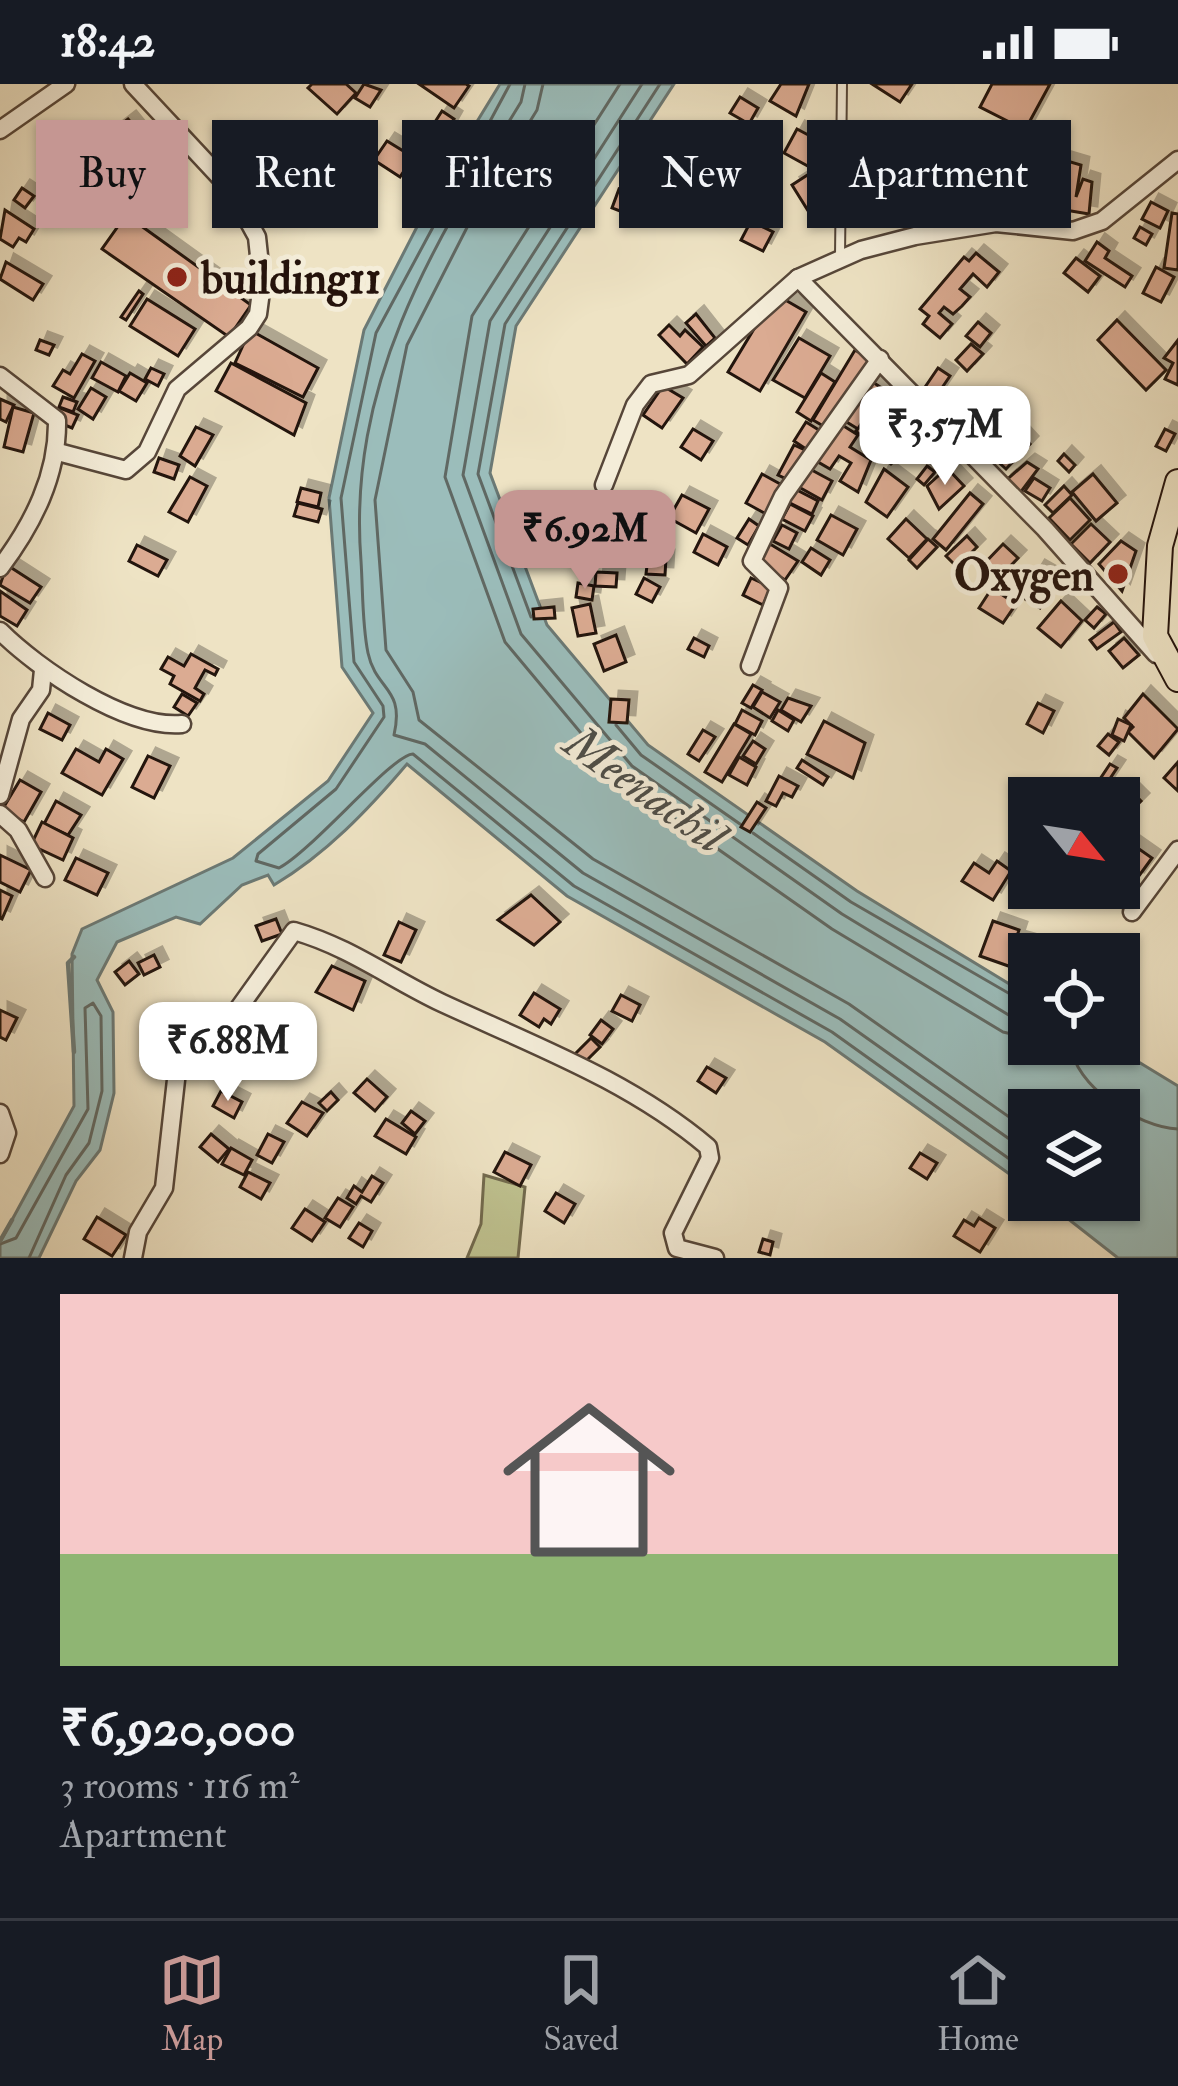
<!DOCTYPE html>
<html lang="en">
<head>
<meta charset="utf-8">
<style>
  :root { --surface:#171b24; --page:#20242c; --text:#f1f3f6; --muted:#9ea1a6; --line:#363941; --accent:#c59692 }
  body { margin:0; font-family:"IM FELL Double Pica",serif; background:var(--page); color:var(--text); height:100vh; display:flex; flex-direction:column; font-size:45px; white-space:nowrap }
  * { box-sizing:border-box; margin:0 }
  p { font-size:39px; color:var(--muted) }
  .icon { flex:none; width:66px; height:66px; fill:none; stroke:currentColor; stroke-width:2; stroke-linecap:round; stroke-linejoin:round }
  .map { position:relative; height:1174px; overflow:hidden }
  .side { display:flex; flex-direction:column; background:var(--surface); flex:1 }
  .side>* { flex:none }
  .hud { position:absolute; left:36px; top:36px; width:1107px; height:108px; display:flex; gap:24px }
  .needle { width:78px; rotate:120deg }
  .buttons { position:absolute; left:1008px; top:693px; display:grid; gap:24px }
  .buttons a { display:grid; place-items:center; width:132px; height:132px; border-radius:0px; background:var(--surface); box-shadow:0 3px 9px #0004; font-size:60px }
  .price { position:absolute; translate:-50% -102px; padding:0 27px; border-radius:24px; background:#fff; color:#222; font-size:39px; line-height:78px; filter:drop-shadow(0 3px 6px #0008) }
  .price::after { content:''; position:absolute; left:50%; top:72px; width:36px; height:27px; margin-left:-18px; background:inherit; clip-path:polygon(0 0,100% 0,50% 100%) }
  .price.current { background:var(--accent); color:#111 }
  ul { padding:0; list-style:none }
  li { display:grid; align-content:center; gap:24px; height:636px; padding:0 60px }
  li span { display:grid; place-items:center; height:372px; border-radius:0px; color:#555 }
  li>.icon { margin-inline-start:auto }
  span .icon { width:216px; height:216px; fill:#fffc; stroke-width:1 }
  li b { font-size:51px }
  .chip { padding:0 42px; border-radius:0px; background:var(--surface); box-shadow:0 3px 9px #0004; font-size:42px; line-height:108px }
  .chip.current { background:var(--accent); color:#111 }
  .status { display:flex; justify-content:space-between; align-items:center; height:84px; padding:0 60px; background:var(--surface); direction:ltr }
  .status svg { height:33px; fill:currentColor }
  .tab-bar { display:flex; justify-content:space-around; align-items:center; height:168px; border-top:3px solid var(--line); background:var(--surface); font-size:33px; color:var(--muted) }
  .tab-bar a { display:grid; justify-items:center; gap:6px }
  .tab-bar .current { color:var(--accent) }
  .map>svg:first-child { display:block }
</style>
</head>
<body>
<div class="status"><b>18:42</b><svg viewBox="0 0 49 12"><path d="M0 12V9h3v3zM5 12V6h3v6zM10 12V3h3v9zM15 12V0h3v12zM26 1h20v11H26zM47 4h2v5h-2z"/></svg></div>
<div class="map">
<svg width="1178" height="1174" viewBox="0 0 1178 1174">
  <defs>
    <filter id="shadow"><feDropShadow dx="8" dy="-8" stdDeviation="0" flood-color="#0004"/></filter>
  </defs>
  <rect width="100%" height="100%" fill="#eee3c4"/>
  <filter id="stains"><feTurbulence type="fractalNoise" baseFrequency=".00167" numOctaves="4"/><feColorMatrix values="0 0 0 0 .2 0 0 0 0 .09 0 0 0 0 .02 0 0 0 .5 -.17"/></filter>
  <radialGradient id="worn" r=".72"><stop offset=".6" stop-color="#630" stop-opacity="0"/><stop offset="1" stop-color="#630" stop-opacity=".3"/></radialGradient>
  <!-- green -->
  <polygon fill="#bfc290" stroke="#726a4e" stroke-width="3" points="484,1091 525,1103 518,1174 467,1174 481,1140"/>
  <!-- water -->
  <path fill="#9bbdbb" stroke="#6b7975" stroke-width="3" d="M500 0H674L516 242 490 389 547 541 648 661 857 807 1029 912V960H1109L1178 1002V1174H1118L1044 1116H1119V1026H1029V1104L825 958 567 812 407 680C368 726 326 770 274 801L268 791 242 801 200 840 176 833 117 858 97 896 113 928 114 1009 100 1066 76 1097 39 1174H0V1158L74 1022 72 870 82 845 233 774 328 697 373 629 342 583 329 414 364 246 440 98Z"/>
  <g fill="none" stroke-linecap="round" stroke-linejoin="round">
    <!-- shore -->
    <g stroke="#606863" stroke-width="3">
      <path d="M510 0 376 249 341 414 354 578 383 622 384 633 336 705 258 770 256 777 279 784C312 767 394 669 413 670L574 802 832 948 1029 1089"/>
      <path d="M525 0 521 18C432 163 347 299 361 477 363 507 362 540 368 569 376 607 405 603 394 651L425 660 583 789 840 935 1029 1069"/>
      <polyline points="543,0 537,26 479,120 407,261 375,416 386,566 413,608 419,636 593,775 849,920 1029,1047"/>
      <polyline points="620,0 472,232 445,393 505,558 621,697 832,845 1003,948 1029,954"/>
      <polyline points="642,0 490,237 463,391 521,550 632,682 842,830 1012,933 1029,936"/>
      <polyline points="531,533 478,390 505,240 660,0"/>
      <polyline points="616,641 641,671 740,740"/>
      <polyline points="753,749 851,818 1029,921"/>
      <path d="M1071 960C1073 1002 1138 1043 1178 1045"/>
      <polyline points="0,1160 16,1154 88,1025 85,924 93,919 101,932 102,1007 89,1059 66,1091 29,1174"/>
    </g>
    <!-- stream -->
    <g stroke="#6b7975" stroke-width="4.5">
      <polyline points="74,968 68,879 74,873"/>
      <polyline points="0,1157 12,1136"/>
    </g>
  </g>
  <!-- building -->
  <g fill="#dbab92" stroke="#24120b" stroke-width="3" filter="url(#shadow)">
    <polygon points="312,0 346,0 356,9 337,30 308,4"/>
    <polygon points="364,0 381,6 370,23 355,14"/>
    <polygon points="419,0 466,0 469,2 454,24"/>
    <polygon points="781,0 809,0 796,32 770,17"/>
    <polygon points="872,0 912,0 900,18"/>
    <polygon points="992,0 1050,0 1025,46 980,23"/>
    <polygon points="740,13 758,24 749,40 730,29"/>
    <polygon points="442,27 454,35 432,74 417,66"/>
    <polygon points="128,35 137,46 118,60 110,49"/>
    <polygon points="797,45 829,62 815,86 784,69"/>
    <polygon points="656,53 677,65 660,92 640,79"/>
    <polygon points="387,57 413,73 400,93 374,76"/>
    <polygon points="844,58 861,63 858,74 840,69"/>
    <polygon points="1040,69 1081,81 1076,113 1083,95 1092,98 1089,130 1035,121"/>
    <polygon points="858,76 859,94 843,95 842,77"/>
    <polygon points="934,78 945,82 936,105 929,102"/>
    <rect x="868" y="79" width="37" height="29"/>
    <polygon points="983,82 1007,84 1005,110 981,108"/>
    <polygon points="1017,84 1034,85 1033,102 1015,100"/>
    <polygon points="631,85 661,94 655,114 625,106"/>
    <polygon points="812,88 832,119 812,133 792,101"/>
    <polygon points="955,91 969,93 965,120 955,118"/>
    <polygon points="1008,101 1036,105 1033,122 1006,112"/>
    <polygon points="22,104 34,112 25,124 14,116"/>
    <polygon points="619,105 653,119 650,127 637,122 633,132 612,124"/>
    <polygon points="980,111 1003,114 1001,130 978,127"/>
    <polygon points="1151,118 1168,127 1160,144 1142,135"/>
    <polygon points="5,126 34,145 26,158 19,154 13,163 0,155"/>
    <polygon points="1172,129 1178,130 1178,186 1164,184"/>
    <polygon points="126,131 251,221 229,253 102,165"/>
    <polygon points="751,137 773,148 763,167 741,156"/>
    <polygon points="1140,143 1152,150 1146,161 1134,154"/>
    <polygon points="1097,158 1109,167 1105,174 1132,192 1125,203 1085,177"/>
    <polygon points="976,169 999,188 987,203 973,190 960,205 970,213 962,222 953,230 944,223 939,229 952,240 940,254 923,240 929,232 920,225 964,173 969,177"/>
    <polygon points="1076,174 1100,192 1088,208 1064,189"/>
    <polygon points="6,178 43,200 33,216 0,195"/>
    <polygon points="1156,183 1174,193 1161,218 1143,209"/>
    <polygon points="139,207 143,210 126,236 121,233"/>
    <polygon points="775,210 806,228 760,307 728,288"/>
    <polygon points="147,215 195,245 178,272 130,242"/>
    <polygon points="696,230 715,254 706,262 686,239"/>
    <polygon points="1117,236 1166,286 1146,306 1098,256"/>
    <polygon points="978,238 991,249 980,263 966,252"/>
    <polygon points="669,241 680,252 685,246 703,263 687,280 659,251"/>
    <polygon points="250,246 318,284 303,313 235,279"/>
    <polygon points="799,254 830,272 805,314 773,296"/>
    <polygon points="40,256 54,261 49,271 36,266"/>
    <polygon points="1178,256 1178,301 1165,295 1173,279 1164,274"/>
    <polygon points="971,260 983,270 967,287 956,276"/>
    <polygon points="855,266 872,276 830,346 813,336"/>
    <polygon points="82,270 95,277 74,314 53,302 63,286 70,290"/>
    <polygon points="101,278 126,292 118,308 92,294"/>
    <polygon points="231,279 306,319 294,351 216,307"/>
    <polygon points="151,284 164,290 158,302 145,295"/>
    <polygon points="938,284 950,292 935,314 923,306"/>
    <polygon points="130,289 147,299 136,317 119,307"/>
    <polygon points="821,289 835,298 811,337 797,328"/>
    <polygon points="871,297 897,314 882,337 868,328 858,345 845,337"/>
    <polygon points="663,302 683,314 662,344 643,331"/>
    <polygon points="91,304 106,313 93,335 78,325"/>
    <polygon points="63,313 77,318 73,328 59,323"/>
    <polygon points="0,315 14,321 6,338 0,335"/>
    <polygon points="13,323 34,329 23,368 4,363"/>
    <polygon points="60,324 78,331 72,344 55,337"/>
    <polygon points="903,334 920,351 891,380 874,363"/>
    <polygon points="806,338 822,348 809,367 794,357"/>
    <polygon points="864,338 874,346 866,356 856,347"/>
    <polygon points="842,341 858,351 850,363 871,376 858,408 840,397 851,379 839,372 830,385 813,375"/>
    <polygon points="196,343 213,351 195,382 180,372"/>
    <polygon points="693,345 713,357 701,376 681,363"/>
    <polygon points="1165,345 1175,350 1166,367 1156,362"/>
    <polygon points="1019,348 1030,360 1006,385 994,374"/>
    <polygon points="794,361 807,367 791,397 778,391"/>
    <polygon points="1064,370 1075,381 1069,388 1058,377"/>
    <polygon points="159,374 179,381 174,395 154,388"/>
    <polygon points="1027,378 1038,385 1020,409 1004,398"/>
    <polygon points="927,382 935,388 924,401 917,395"/>
    <polygon points="808,384 832,397 822,416 797,402"/>
    <polygon points="947,384 964,402 939,425 927,402"/>
    <polygon points="884,385 908,403 887,433 866,418"/>
    <polygon points="762,390 782,401 766,430 746,419"/>
    <polygon points="1093,390 1117,419 1096,437 1072,408"/>
    <polygon points="190,393 207,402 188,438 169,428"/>
    <polygon points="1034,394 1050,404 1042,417 1025,407"/>
    <polygon points="1064,402 1072,411 1053,429 1045,421"/>
    <polygon points="301,404 321,409 318,423 297,418"/>
    <polygon points="793,404 818,417 812,430 786,417"/>
    <polygon points="970,409 983,420 946,466 933,455"/>
    <polygon points="682,411 709,425 696,449 669,434"/>
    <polygon points="1070,414 1090,436 1070,456 1049,434"/>
    <polygon points="298,419 322,425 318,438 294,432"/>
    <polygon points="790,420 813,432 805,447 782,435"/>
    <polygon points="831,431 857,445 843,471 817,456"/>
    <polygon points="749,435 759,442 748,461 737,454"/>
    <polygon points="906,435 927,455 909,474 888,455"/>
    <polygon points="1091,440 1110,458 1090,479 1071,460"/>
    <polygon points="782,441 797,449 789,465 773,457"/>
    <polygon points="703,450 727,463 718,481 694,468"/>
    <polygon points="967,452 977,463 957,483 946,472"/>
    <polygon points="928,455 937,463 917,484 909,476"/>
    <polygon points="1121,457 1136,467 1122,507 1099,480"/>
    <polygon points="770,460 798,477 785,496 758,479"/>
    <polygon points="1003,460 1018,474 996,497 981,483"/>
    <polygon points="137,461 167,476 158,492 129,477"/>
    <polygon points="811,464 830,476 821,491 802,478"/>
    <polygon points="648,473 666,474 665,491 646,490"/>
    <polygon points="7,481 41,503 30,519 0,501"/>
    <polygon points="1037,484 1058,496 1040,524 1020,512"/>
    <polygon points="596,488 617,489 616,503 595,502"/>
    <polygon points="644,494 660,503 652,518 636,510"/>
    <polygon points="751,494 771,503 763,521 743,511"/>
    <polygon points="578,499 594,502 592,516 576,513"/>
    <polygon points="992,504 1016,520 1003,539 979,524"/>
    <polygon points="0,507 27,526 17,542 0,532"/>
    <polygon points="1061,517 1082,537 1061,563 1038,544"/>
    <polygon points="590,520 596,549 578,552 572,524"/>
    <polygon points="554,523 555,534 534,535 533,525"/>
    <polygon points="1097,523 1106,530 1094,544 1085,536"/>
    <polygon points="1114,538 1121,548 1097,565 1090,556"/>
    <polygon points="616,551 626,578 604,587 594,560"/>
    <polygon points="694,554 709,562 704,573 688,565"/>
    <polygon points="1124,554 1139,571 1123,584 1109,567"/>
    <polygon points="191,570 218,585 215,591 205,586 195,604 204,610 200,617 170,600 174,592 161,585 168,573 184,582"/>
    <polygon points="753,601 762,606 751,624 742,619"/>
    <polygon points="762,608 780,618 770,634 753,623"/>
    <polygon points="182,610 197,619 188,632 174,623"/>
    <polygon points="1143,610 1178,645 1154,674 1128,648 1133,643 1124,634"/>
    <polygon points="788,614 811,622 801,638 781,626"/>
    <polygon points="611,615 629,616 627,639 609,638"/>
    <polygon points="1038,619 1054,627 1043,649 1027,640"/>
    <polygon points="742,626 762,637 755,651 735,640"/>
    <polygon points="778,626 794,636 788,647 772,637"/>
    <polygon points="48,629 70,641 62,656 40,645"/>
    <polygon points="1118,635 1131,641 1124,657 1112,651"/>
    <polygon points="824,637 865,659 853,694 807,670"/>
    <polygon points="734,640 751,650 722,698 705,688"/>
    <polygon points="703,646 715,653 699,677 688,670"/>
    <polygon points="1108,650 1119,658 1109,671 1098,662"/>
    <polygon points="753,657 765,665 756,680 743,672"/>
    <polygon points="76,665 99,678 106,665 123,675 102,711 62,689"/>
    <polygon points="148,672 170,682 154,714 132,703"/>
    <polygon points="739,673 756,683 747,701 729,691"/>
    <polygon points="802,676 828,693 823,701 797,684"/>
    <polygon points="1178,678 1178,707 1164,694"/>
    <polygon points="1110,680 1117,684 1105,702 1098,698"/>
    <polygon points="779,692 798,702 792,713 783,709 776,722 766,717"/>
    <polygon points="20,696 41,708 24,738 2,726"/>
    <polygon points="1129,705 1141,717 1128,730 1119,716"/>
    <polygon points="56,717 81,731 68,751 44,740"/>
    <polygon points="757,718 766,724 750,748 741,743"/>
    <polygon points="42,738 73,754 63,776 31,761"/>
    <polygon points="1119,751 1152,774 1136,796 1119,784"/>
    <polygon points="0,771 31,786 20,808 0,798"/>
    <polygon points="76,774 108,789 97,811 65,796"/>
    <polygon points="997,777 1011,787 993,816 962,797 974,779 989,789"/>
    <polygon points="0,806 12,812 2,835 0,834"/>
    <polygon points="531,811 560,838 534,861 498,836"/>
    <polygon points="276,835 282,850 262,857 256,842"/>
    <polygon points="993,837 1019,846 1016,855 1027,858 1017,885 980,872"/>
    <polygon points="399,838 416,846 401,878 384,871"/>
    <polygon points="154,871 160,883 144,891 138,879"/>
    <polygon points="129,877 139,890 125,901 115,888"/>
    <polygon points="332,882 365,897 353,926 316,908"/>
    <polygon points="534,909 560,925 551,940 544,935 539,943 520,931"/>
    <polygon points="621,911 640,921 632,937 612,927"/>
    <polygon points="0,926 17,934 6,956 0,953"/>
    <polygon points="601,936 613,945 602,960 590,951"/>
    <polygon points="591,954 600,963 582,981 573,972"/>
    <polygon points="249,968 270,979 262,994 241,983"/>
    <polygon points="707,983 726,994 716,1009 698,997"/>
    <polygon points="367,995 387,1013 375,1027 354,1009"/>
    <polygon points="221,1007 242,1018 234,1034 213,1022"/>
    <polygon points="331,1008 338,1016 327,1027 319,1019"/>
    <polygon points="302,1018 323,1029 307,1052 287,1039"/>
    <polygon points="411,1027 425,1037 415,1050 402,1039"/>
    <polygon points="386,1035 416,1053 406,1070 375,1052"/>
    <polygon points="211,1050 229,1065 218,1078 200,1063"/>
    <polygon points="268,1050 284,1058 272,1079 257,1071"/>
    <polygon points="231,1064 252,1076 244,1091 222,1080"/>
    <polygon points="505,1068 531,1081 520,1102 494,1088"/>
    <polygon points="920,1069 937,1079 927,1095 910,1084"/>
    <polygon points="248,1088 270,1099 261,1115 240,1103"/>
    <polygon points="372,1092 383,1099 371,1118 361,1112 356,1120 347,1114 354,1102 362,1108"/>
    <polygon points="556,1109 575,1120 564,1139 545,1127"/>
    <polygon points="338,1114 353,1123 340,1143 325,1134"/>
    <polygon points="305,1125 325,1138 312,1157 292,1144"/>
    <polygon points="97,1133 126,1151 112,1172 84,1155"/>
    <polygon points="979,1134 995,1144 980,1168 954,1152 964,1136 974,1142"/>
    <polygon points="359,1139 372,1147 363,1163 349,1154"/>
    <polygon points="763,1155 773,1158 770,1171 759,1168"/>
  </g>
  <g fill="none" stroke-linecap="round" stroke-linejoin="round">
    <defs>
      <polyline id="lane" points="840,172 842,0"/>
      <g id="street">
        <polyline points="0,46 66,0"/>
        <polyline points="798,194 1045,445 1156,570"/>
        <path d="M0 292 57 336C58 391 33 440 0 484"/>
        <polyline points="58,368 126,386 147,368 177,305 249,244 258,230 262,200 257,153 230,104 133,0"/>
        <polyline points="604,401 635,321 651,300 689,291 798,194 861,166 915,152 996,139 1073,147 1102,137 1178,76"/>
        <path d="M0 547C38 585 126 645 182 640"/>
        <polyline points="750,582 779,504 752,477 783,412 880,275"/>
        <polyline points="0,711 21,635 41,606 43,586"/>
        <polyline points="0,730 18,746 45,794"/>
        <polyline points="1132,828 1178,766"/>
        <polyline points="0,1029 7,1049 0,1070"/>
        <path d="M133 1174 138 1148 164 1104 177 987 236 928 294 847C350 863 391 895 442 919 535 962 630 997 708 1063L710 1074 673 1149 677 1164 715 1174"/>
      </g>
      <polyline id="primary" points="1178,398 1160,462 1155,552 1178,595"/>
    </defs>
    <!-- lane casing -->
    <use href="#lane" stroke="#564639" stroke-width="12"/>
    <!-- street casing -->
    <use href="#street" stroke="#564639" stroke-width="21"/>
    <!-- primary casing -->
    <use href="#primary" stroke="#24120b" stroke-width="28"/>
    <!-- lane -->
    <use href="#lane" stroke="#f4edd9" stroke-width="8"/>
    <!-- street -->
    <use href="#street" stroke="#f4edd9" stroke-width="16"/>
    <!-- primary -->
    <use href="#primary" stroke="#eee3c4" stroke-width="24"/>
  </g>
  <!-- markers -->
  <g fill="#8f2418" stroke="#f4edd9" stroke-width="4.5">
    <circle cx="177" cy="193" r="12"/>
    <circle cx="1118" cy="490" r="12"/>
  </g>
  <g text-anchor="middle" stroke-width="10" stroke-linejoin="round" paint-order="stroke">
    <!-- poi labels -->
    <g font-size="45" font-weight="bold" fill="#24120b" stroke="#f4edd9" text-anchor="start">
      <text x="201" y="209">building11</text>
      <text x="1094" y="506" text-anchor="end">Oxygen</text>
    </g>
    <!-- water labels -->
    <g font-size="48" font-style="italic" fill="#4e4e49" stroke="#f4edd9">
      <text transform="translate(646 704) rotate(35)" y="17">Meenachil</text>
    </g>
  </g>
  <rect width="100%" height="100%" filter="url(#stains)"/>
  <rect width="100%" height="100%" fill="url(#worn)"/>
</svg>
<div class="buttons">
<a><svg class="needle" viewBox="-14 -14 28 28"><path d="M0-13l5 13h-10z" fill="#e53935"/><path d="M0 13l5-13h-10z" fill="#9ea1a6"/></svg></a>
<a><svg class="icon" aria-label="locate" viewBox="0 0 24 24"><circle cx="12" cy="12" r="6"/><path d="M12 2v4M12 18v4M2 12h4M18 12h4"/></svg></a>
<a><svg class="icon" aria-label="layers" viewBox="0 0 24 24"><path d="M12 4l9 5-9 5-9-5zM3 14l9 5 9-5"/></svg></a>
</div>
<b class="price" style="left:945px;top:404px">₹3.57M</b>
<b class="price current" style="left:585px;top:508px">₹6.92M</b>
<b class="price" style="left:228px;top:1020px">₹6.88M</b>
<div class="hud">
<a class="chip current">Buy</a>
<a class="chip">Rent</a>
<a class="chip">Filters</a>
<a class="chip">New</a>
<a class="chip">Apartment</a>
</div>
</div>
<section class="side">
<ul>
<li><span style="background:linear-gradient(#f6c9c9 70%,#8fb573 0)"><svg class="icon" aria-label="home" viewBox="0 0 24 24"><path d="M3 11l9-7 9 7M6 9v11h12V9"/></svg></span><div><b>₹6,920,000</b><p>3 rooms · 116 m²</p><p>Apartment</p></div></li>
</ul>
</section>
<nav class="tab-bar">
<a class="current"><svg class="icon" aria-label="map" viewBox="0 0 24 24"><path d="M3 6l6-2 6 2 6-2v14l-6 2-6-2-6 2zM9 4v14M15 6v14"/></svg>Map</a>
<a><svg class="icon" aria-label="saved" viewBox="0 0 24 24"><path d="M7 4h10v16l-5-4-5 4z"/></svg>Saved</a>
<a><svg class="icon" aria-label="home" viewBox="0 0 24 24"><path d="M3 11l9-7 9 7M6 9v11h12V9"/></svg>Home</a>
</nav>
</body>
</html>
